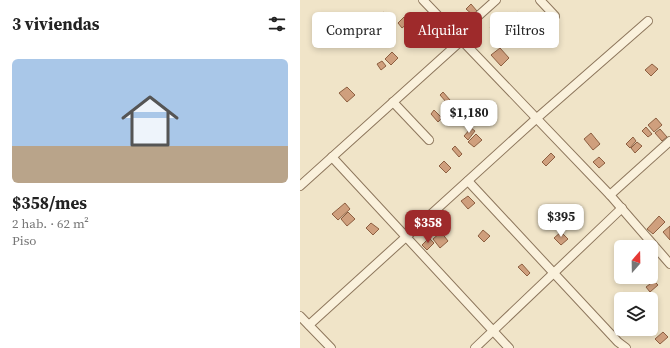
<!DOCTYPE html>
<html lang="es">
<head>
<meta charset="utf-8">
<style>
  :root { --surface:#fff; --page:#f6f6f6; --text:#222; --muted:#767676; --accent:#9e2a2b }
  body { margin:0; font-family:"Source Serif 4",serif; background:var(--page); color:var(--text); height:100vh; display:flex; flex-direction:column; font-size:15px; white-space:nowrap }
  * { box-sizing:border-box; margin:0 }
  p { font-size:13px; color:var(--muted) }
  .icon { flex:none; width:22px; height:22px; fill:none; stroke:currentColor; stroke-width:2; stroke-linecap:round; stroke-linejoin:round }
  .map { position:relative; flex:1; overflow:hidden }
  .sheet { display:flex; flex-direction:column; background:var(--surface); width:300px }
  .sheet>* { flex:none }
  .banner { position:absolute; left:12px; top:12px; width:298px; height:36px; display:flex; gap:8px }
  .needle { width:26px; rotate:20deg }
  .tools { position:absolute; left:314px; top:240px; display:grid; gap:8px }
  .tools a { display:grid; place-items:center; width:44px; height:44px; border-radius:6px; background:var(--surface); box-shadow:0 2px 6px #0003; font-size:20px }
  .price { position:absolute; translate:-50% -34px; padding:0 9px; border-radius:8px; background:#fff; color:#222; font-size:13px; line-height:26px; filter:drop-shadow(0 1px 2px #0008) }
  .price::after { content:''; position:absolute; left:50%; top:24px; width:12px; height:9px; margin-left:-6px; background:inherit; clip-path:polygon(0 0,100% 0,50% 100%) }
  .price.active { background:var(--accent); color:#fff }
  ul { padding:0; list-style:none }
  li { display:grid; align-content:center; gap:8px; height:212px; padding:0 12px }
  li span { display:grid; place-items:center; height:124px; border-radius:6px; color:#555 }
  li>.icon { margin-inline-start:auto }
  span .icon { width:72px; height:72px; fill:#fffc; stroke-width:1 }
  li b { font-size:17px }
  h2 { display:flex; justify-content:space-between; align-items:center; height:48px; padding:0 12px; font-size:17px }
  .chip { padding:0 14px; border-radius:6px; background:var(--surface); box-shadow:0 2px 6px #0003; font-size:14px; line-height:36px }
  .chip.active { background:var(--accent); color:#fff }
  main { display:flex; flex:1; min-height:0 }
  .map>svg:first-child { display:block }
</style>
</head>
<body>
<main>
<section class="sheet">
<h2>3 viviendas<svg class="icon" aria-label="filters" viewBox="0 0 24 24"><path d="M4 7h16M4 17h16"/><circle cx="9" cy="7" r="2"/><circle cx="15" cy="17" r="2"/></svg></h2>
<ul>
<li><span style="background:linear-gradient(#a9c7e8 70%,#b9a48a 0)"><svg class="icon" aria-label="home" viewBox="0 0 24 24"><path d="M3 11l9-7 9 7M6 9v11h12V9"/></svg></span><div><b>$358/mes</b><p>2 hab. · 62 m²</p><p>Piso</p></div></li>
</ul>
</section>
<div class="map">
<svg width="370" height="348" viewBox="0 0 370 348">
  <rect width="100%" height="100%" fill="#f0e4c8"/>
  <!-- building -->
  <g fill="#cf9f7d" stroke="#8d5f41">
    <polygon points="171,4 177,11 173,15 166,9"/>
    <polygon points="84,12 91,20 87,23 80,15"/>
    <polygon points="218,12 225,19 213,32 210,27 208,29 204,25"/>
    <polygon points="104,17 108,23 102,28 98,23"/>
    <polygon points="197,22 201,27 194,32 190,27"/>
    <polygon points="126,34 131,40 126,45 120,40"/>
    <polygon points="112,37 119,42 115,47 109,42"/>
    <polygon points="200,48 209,58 201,66 191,55"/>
    <polygon points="92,52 98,58 91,65 85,59"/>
    <polygon points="82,61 86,66 81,70 77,64"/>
    <polygon points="352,64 358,69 351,76 345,70"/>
    <polygon points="47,87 55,95 47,102 39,93"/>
    <polygon points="143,92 150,100 147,103 140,95"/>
    <polygon points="134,110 142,118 138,122 131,114"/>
    <polygon points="356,118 362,125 354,132 348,125"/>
    <polygon points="346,127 352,134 348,137 342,131"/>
    <polygon points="171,128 175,131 168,140 164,136"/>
    <polygon points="360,129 367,137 362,141 355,133"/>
    <polygon points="291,133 300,144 293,150 284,139"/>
    <polygon points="176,134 182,140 174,147 168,142"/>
    <polygon points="333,137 336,141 330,148 326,144"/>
    <polygon points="337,142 342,146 335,153 331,148"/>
    <polygon points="155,146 162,154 159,157 152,149"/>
    <polygon points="251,153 255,157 246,166 242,162"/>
    <polygon points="299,157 305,163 299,168 293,162"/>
    <polygon points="144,161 151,168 146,173 139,166"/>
    <polygon points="168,196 175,203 168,209 161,201"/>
    <polygon points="45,203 50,209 38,220 32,214"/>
    <polygon points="48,212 55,219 47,226 41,219"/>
    <polygon points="359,216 365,222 353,234 347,229"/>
    <polygon points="71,223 79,229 73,235 66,228"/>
    <polygon points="370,226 370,240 363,232"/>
    <polygon points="183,230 190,236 184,242 178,236"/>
    <polygon points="141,232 148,241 140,248 133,239"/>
    <polygon points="261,232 268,239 261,245 254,238"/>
    <polygon points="129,238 134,243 127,250 122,245"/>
    <polygon points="222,264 230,273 227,276 218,267"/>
    <polygon points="354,281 358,285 350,292 346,287"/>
    <polygon points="363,332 368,337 360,344 355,339"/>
  </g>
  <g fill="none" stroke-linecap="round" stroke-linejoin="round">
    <defs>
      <g id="minor">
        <polyline points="123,0 310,195 370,264"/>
        <polyline points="240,0 255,16"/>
        <polyline points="157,35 196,0"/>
        <polyline points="93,102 129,140"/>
        <polyline points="32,157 209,348"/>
        <polyline points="168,181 318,342 326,348"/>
        <polyline points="0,186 162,40"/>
        <polyline points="310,195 370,141"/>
        <polyline points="0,316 31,348"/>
        <polyline points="9,325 237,118 348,21"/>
        <polyline points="175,348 322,208"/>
      </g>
    </defs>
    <!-- minor casing -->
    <use href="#minor" stroke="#8d765c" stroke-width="10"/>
    <!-- minor -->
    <use href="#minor" stroke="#faf1dc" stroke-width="8"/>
  </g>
</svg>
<div class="tools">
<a><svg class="needle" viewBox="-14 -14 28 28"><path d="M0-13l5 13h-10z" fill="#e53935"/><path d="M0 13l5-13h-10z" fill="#767676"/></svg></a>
<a><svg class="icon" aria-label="layers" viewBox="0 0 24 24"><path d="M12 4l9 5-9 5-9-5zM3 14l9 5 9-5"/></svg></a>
</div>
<b class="price" style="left:169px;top:134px">$1,180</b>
<b class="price" style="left:261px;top:238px">$395</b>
<b class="price active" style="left:128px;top:244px">$358</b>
<div class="banner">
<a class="chip">Comprar</a>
<a class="chip active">Alquilar</a>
<a class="chip">Filtros</a>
</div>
</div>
</main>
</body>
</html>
